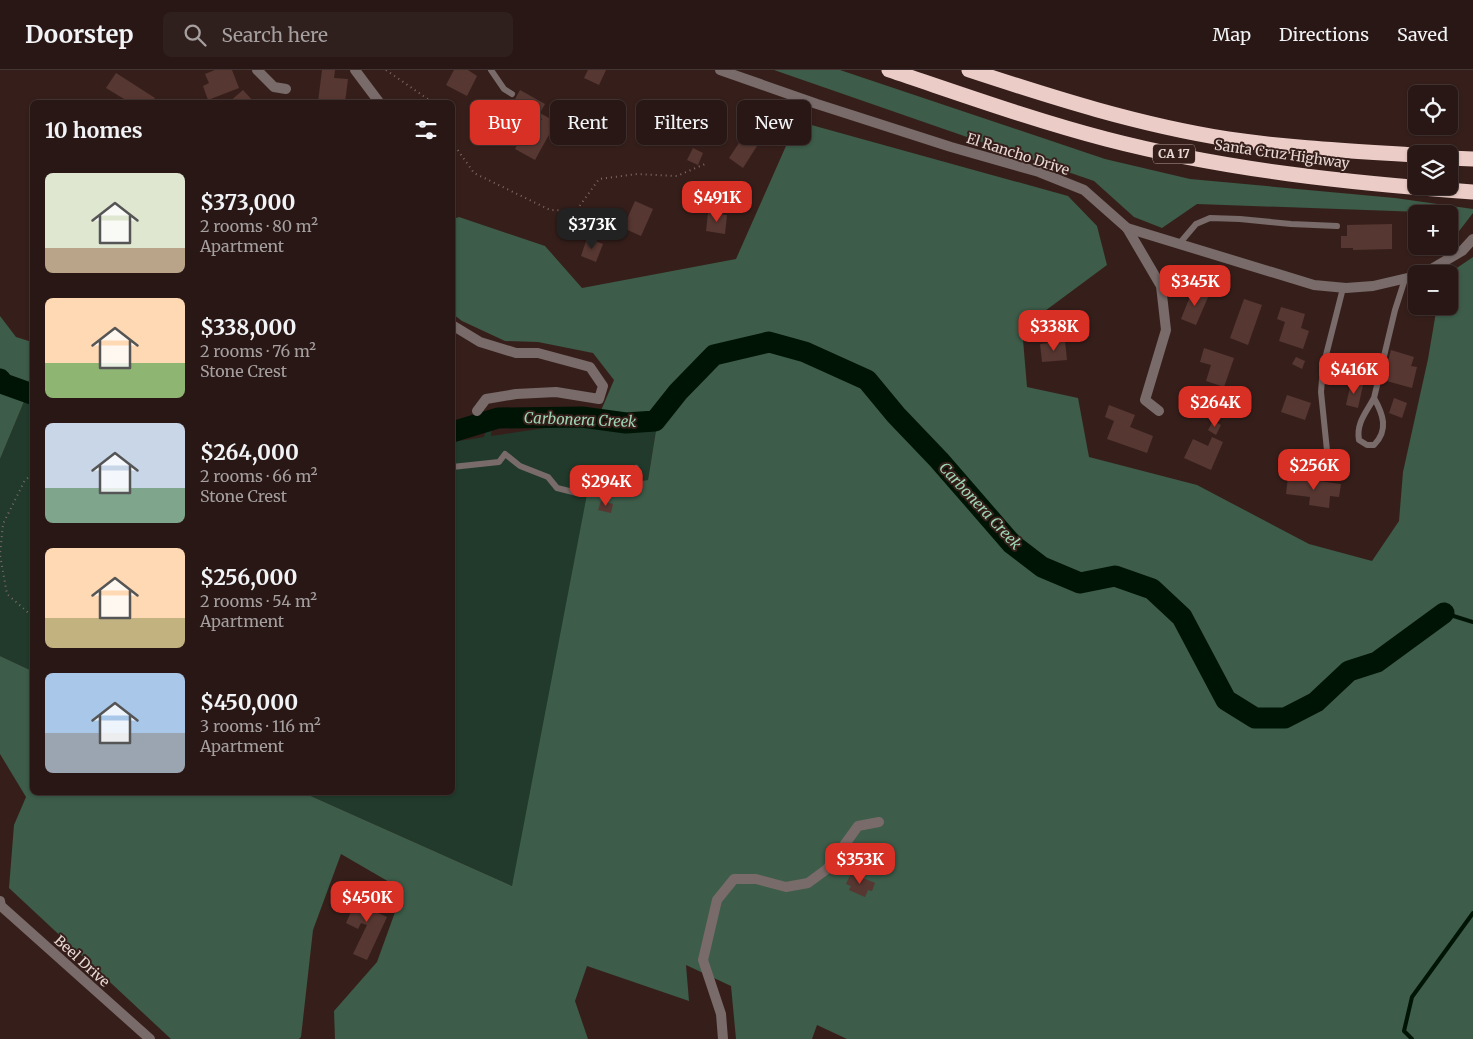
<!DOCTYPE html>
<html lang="en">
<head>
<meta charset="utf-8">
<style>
  :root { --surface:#281714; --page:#30201d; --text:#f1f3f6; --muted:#a59fa0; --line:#443634; --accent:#d93025 }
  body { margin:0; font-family:Merriweather,serif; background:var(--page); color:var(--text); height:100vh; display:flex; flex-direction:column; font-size:19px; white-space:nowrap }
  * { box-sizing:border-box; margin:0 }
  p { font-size:16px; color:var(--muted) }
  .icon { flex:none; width:28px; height:28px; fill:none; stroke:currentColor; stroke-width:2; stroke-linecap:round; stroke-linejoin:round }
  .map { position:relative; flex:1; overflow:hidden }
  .side { position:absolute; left:30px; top:30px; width:425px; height:695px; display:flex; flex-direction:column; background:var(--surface); border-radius:8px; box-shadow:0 1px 4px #0004,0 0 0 1px var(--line) }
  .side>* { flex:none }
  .banner { position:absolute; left:470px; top:30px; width:475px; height:45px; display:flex; gap:10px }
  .controls { position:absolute; left:1408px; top:15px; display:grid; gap:10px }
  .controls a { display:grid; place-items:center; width:50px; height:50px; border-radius:8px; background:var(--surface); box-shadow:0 1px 4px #0004,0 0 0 1px var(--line); font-size:25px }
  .price { position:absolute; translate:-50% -42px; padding:0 11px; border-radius:10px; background:var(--accent); color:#fff; font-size:16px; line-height:32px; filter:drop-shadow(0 1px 2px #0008) }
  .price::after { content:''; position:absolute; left:50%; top:30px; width:15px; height:11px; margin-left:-8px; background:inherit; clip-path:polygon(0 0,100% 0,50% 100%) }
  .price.active { background:#222; color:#fff }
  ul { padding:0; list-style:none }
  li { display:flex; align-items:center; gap:15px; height:125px; padding:0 15px }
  li span { display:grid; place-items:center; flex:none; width:140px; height:100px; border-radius:8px; color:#555 }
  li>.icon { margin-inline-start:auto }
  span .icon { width:60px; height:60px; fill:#fffc; stroke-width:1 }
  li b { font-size:21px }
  h2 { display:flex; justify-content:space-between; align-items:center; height:60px; padding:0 15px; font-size:21px }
  .pill { padding:0 18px; border-radius:8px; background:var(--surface); box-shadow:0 1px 4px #0004,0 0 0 1px var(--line); font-size:18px; line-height:45px }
  .pill.active { background:var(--accent); color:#fff }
  header { display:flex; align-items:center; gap:30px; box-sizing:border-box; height:70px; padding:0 25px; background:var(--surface); border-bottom:1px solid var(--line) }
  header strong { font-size:24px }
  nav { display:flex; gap:28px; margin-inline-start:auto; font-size:18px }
  .search { width:350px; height:45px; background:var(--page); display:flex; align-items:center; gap:12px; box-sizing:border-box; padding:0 18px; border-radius:8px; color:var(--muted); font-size:19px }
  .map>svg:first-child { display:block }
</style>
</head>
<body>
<header>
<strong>Doorstep</strong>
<div class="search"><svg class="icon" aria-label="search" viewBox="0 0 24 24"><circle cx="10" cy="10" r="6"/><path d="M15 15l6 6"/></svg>Search here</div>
<nav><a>Map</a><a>Directions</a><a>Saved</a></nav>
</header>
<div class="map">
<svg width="1473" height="969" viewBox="0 0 1473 969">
  <rect width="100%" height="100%" fill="#361f1b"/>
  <!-- green -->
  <g fill="#213a2b">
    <polygon points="0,251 32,291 32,601 0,586 0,389 28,322"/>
    <polygon points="659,341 648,410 635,412 631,420 512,816 304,723 452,722 453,372 484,367 486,360 492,358 491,366"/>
  </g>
  <!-- forest -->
  <g fill="#3d5c49">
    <polygon points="774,0 840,0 1105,89 1190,109 1395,128 1473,139 1473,143 1456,165 1449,170 1449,144 1421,144 1421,142 1197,134 1162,158 1134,147 1094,111"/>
    <polygon points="797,51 1068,126 1097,156 1107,195 1022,258 1027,317 1078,328 1089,387 1197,415 1309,474 1372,491 1399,451 1403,402 1428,289 1437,236 1449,236 1448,204 1473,187 1473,969 847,969 817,955 812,969 736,969 731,916 686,895 689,931 587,896 575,931 588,969 335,969 334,941 377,892 403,820 341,784 313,860 301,967 299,969 171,969 9,818 14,755 26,727 0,684 0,586 32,601 32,722 304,723 512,816 588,419 648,410 659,342 597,350 614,310 593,283 538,272 505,271 462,251 453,244 453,149 459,147 545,176 582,218 736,189"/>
    <polygon points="0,246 16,267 32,272 32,323 28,322 0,389"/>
  </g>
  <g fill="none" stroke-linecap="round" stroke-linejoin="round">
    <!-- stream -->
    <g stroke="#001406" stroke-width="4">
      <polyline points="1444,543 1473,552"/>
      <polyline points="1412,969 1404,961 1412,927 1473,843"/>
    </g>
    <!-- river -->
    <g stroke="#001406" stroke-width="21">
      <polyline points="0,309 4,314 32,324"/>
      <polyline points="452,362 498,348 582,347 626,353 655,351 678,322 714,285 769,272 805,282 867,310 896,345 939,390 1012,474 1042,497 1080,513 1115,506 1152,519 1182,547 1226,630 1255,648 1285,648 1316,632 1349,601 1377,592 1444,543"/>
    </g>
  </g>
  <!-- building -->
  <g fill="#573731">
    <polygon points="215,0 232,0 239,18 208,30 203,16 209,13 205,4"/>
    <polygon points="322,0 335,0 334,8 348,9 345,32 318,32"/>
    <polygon points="454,0 468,0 477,6 467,26 446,15"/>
    <polygon points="588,0 606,0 599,15 584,8"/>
    <polygon points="116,3 155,28 152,32 129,32 106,18"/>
    <polygon points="243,20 254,32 229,32"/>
    <polygon points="520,20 545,34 540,43 556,52 535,90 515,79 521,67 529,72 542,49 513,33"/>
    <polygon points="743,67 757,76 743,98 729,88"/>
    <polygon points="693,78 703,83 698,95 687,90"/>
    <polygon points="635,131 653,139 641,166 623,158"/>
    <polygon points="708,143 727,145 725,164 706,161"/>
    <polygon points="1392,154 1392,179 1353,180 1353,178 1341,178 1341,166 1347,166 1347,155"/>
    <polygon points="587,168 603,174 596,192 581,186"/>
    <polygon points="1193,219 1209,225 1196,255 1181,249"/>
    <polygon points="1244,229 1262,235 1248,275 1230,268"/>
    <polygon points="1281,237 1305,244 1301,258 1309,261 1303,279 1279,271 1285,252 1277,249"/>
    <polygon points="1065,271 1067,290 1042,292 1040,274"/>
    <polygon points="1204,278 1234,288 1224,317 1206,311 1211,295 1200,292"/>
    <polygon points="1391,280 1414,287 1411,296 1417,297 1412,318 1383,310"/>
    <polygon points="1296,287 1305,291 1302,299 1292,294"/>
    <polygon points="1351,312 1363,315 1358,338 1346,335"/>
    <polygon points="1287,325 1311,333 1305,350 1281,342"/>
    <polygon points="1394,328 1407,333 1402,348 1389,343"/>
    <polygon points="1109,335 1135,345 1130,357 1153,366 1147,383 1107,369 1114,351 1105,347"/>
    <polygon points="1213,351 1221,355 1216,365 1208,360"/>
    <polygon points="1212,367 1223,372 1211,400 1184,388 1193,369 1208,376"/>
    <polygon points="1288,407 1341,414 1339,427 1330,426 1329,438 1309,435 1310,427 1286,424"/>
    <polygon points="601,431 613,434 611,443 598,440"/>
    <polygon points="851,803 875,813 872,821 868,820 865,827 849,820 851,816 846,814"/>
    <polygon points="360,822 383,833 378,843 387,847 367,890 353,884 367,855 361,853 358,859 346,853"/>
  </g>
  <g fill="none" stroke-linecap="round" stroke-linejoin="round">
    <!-- path -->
    <g stroke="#7e6a66" stroke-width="2" stroke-dasharray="1 4" stroke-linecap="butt">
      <polyline points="386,0 432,32"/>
      <polyline points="452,72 474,103 550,140 576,141 599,109 637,104 677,106 705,94"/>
      <polyline points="32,405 25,410 3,454 0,485 7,524 32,546"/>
    </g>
    <!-- service -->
    <g stroke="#786b69" stroke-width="6">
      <polyline points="491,0 504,19 512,24"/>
      <polyline points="1179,174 1196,154 1210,148 1240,149 1291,154 1337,156"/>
      <path d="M1374 328C1366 343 1356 353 1359 370L1367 375H1374C1389 360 1383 344 1374 328L1395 240 1405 209"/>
      <polyline points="452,397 499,392 505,384 520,396 548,407 557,418 577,423 598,424 622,411 636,398"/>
      <polyline points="1329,400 1321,322 1323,297 1343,218"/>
    </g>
    <!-- minor -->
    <g stroke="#786b69" stroke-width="10">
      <polyline points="257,0 274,17 286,19"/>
      <polyline points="355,0 379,32"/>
      <polyline points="1127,158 1161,216 1166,260 1145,330 1159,341"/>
      <polyline points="452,255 480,272 516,283 538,283 590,297 603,316 599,329 556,322 516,324 486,329 477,341"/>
      <polyline points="0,831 1,836 150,969"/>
      <polyline points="723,969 721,944 703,890 717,830 734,809 756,809 786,817 808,813 827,799 858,756 879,752"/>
    </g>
    <!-- tertiary -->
    <g stroke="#786b69" stroke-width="10">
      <polyline points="720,0 817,34 951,77 1039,102 1084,120 1127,158 1314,215 1346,218 1373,216 1416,206"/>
      <polyline points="1423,204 1462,181 1473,169"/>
    </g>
    <!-- motorway -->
    <g stroke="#ecccc7" stroke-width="15">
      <path d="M889 0C961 24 1033 50 1106 69 1225 100 1350 113 1473 122"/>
      <path d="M969 0C1054 28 1139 55 1228 69 1290 78 1354 81 1416 85"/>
      <polyline points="1449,88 1473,89"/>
    </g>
  </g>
  <g text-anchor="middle" stroke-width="4" stroke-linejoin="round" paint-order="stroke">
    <!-- shield labels -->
    <rect fill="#361f1b" stroke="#b3a19e" stroke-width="1" x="1153" y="74.5" width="42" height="19" rx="4"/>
    <g font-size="12" font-weight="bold" fill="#e9d9d6">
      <text x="1174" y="88">CA 17</text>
    </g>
    <!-- street labels -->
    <g font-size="14" fill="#e9d9d6" stroke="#361f1b">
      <text transform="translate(1018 84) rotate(18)" y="5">El Rancho Drive</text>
      <text transform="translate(1282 84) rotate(8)" y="5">Santa Cruz Highway</text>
      <text transform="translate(82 891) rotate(42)" y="5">Beel Drive</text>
    </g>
    <!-- water labels -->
    <g font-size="15" font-style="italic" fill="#9dd6b3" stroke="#361f1b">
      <text transform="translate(580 350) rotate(2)" y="5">Carbonera Creek</text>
      <text transform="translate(980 436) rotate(47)" y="5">Carbonera Creek</text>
    </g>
  </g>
</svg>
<div class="controls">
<a><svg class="icon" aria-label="locate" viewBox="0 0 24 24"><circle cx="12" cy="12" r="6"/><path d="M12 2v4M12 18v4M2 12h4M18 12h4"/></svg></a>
<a><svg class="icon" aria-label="layers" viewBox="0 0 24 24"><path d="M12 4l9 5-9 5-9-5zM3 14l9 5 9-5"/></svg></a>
<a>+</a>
<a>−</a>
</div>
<b class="price" style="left:717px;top:153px">$491K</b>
<b class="price active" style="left:592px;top:180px">$373K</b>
<b class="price" style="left:1195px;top:237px">$345K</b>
<b class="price" style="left:1054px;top:282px">$338K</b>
<b class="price" style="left:1354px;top:325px">$416K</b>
<b class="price" style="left:1215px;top:358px">$264K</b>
<b class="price" style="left:1314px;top:421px">$256K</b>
<b class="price" style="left:606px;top:437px">$294K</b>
<b class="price" style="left:860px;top:815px">$353K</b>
<b class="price" style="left:367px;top:853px">$450K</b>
<div class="banner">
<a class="pill active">Buy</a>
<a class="pill">Rent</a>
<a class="pill">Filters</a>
<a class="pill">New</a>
</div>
<section class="side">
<h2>10 homes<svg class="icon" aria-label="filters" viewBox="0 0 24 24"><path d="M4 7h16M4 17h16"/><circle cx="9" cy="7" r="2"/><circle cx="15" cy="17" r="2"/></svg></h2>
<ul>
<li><span style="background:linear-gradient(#dfe7d0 75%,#b9a48a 0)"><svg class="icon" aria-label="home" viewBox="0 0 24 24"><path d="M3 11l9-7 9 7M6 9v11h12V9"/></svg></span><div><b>$373,000</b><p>2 rooms · 80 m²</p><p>Apartment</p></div></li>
<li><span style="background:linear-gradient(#ffd9b3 65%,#8fb573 0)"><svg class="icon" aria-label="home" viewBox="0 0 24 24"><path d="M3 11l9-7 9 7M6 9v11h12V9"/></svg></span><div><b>$338,000</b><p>2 rooms · 76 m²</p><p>Stone Crest</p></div></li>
<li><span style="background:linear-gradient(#c9d6e8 65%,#7fa58c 0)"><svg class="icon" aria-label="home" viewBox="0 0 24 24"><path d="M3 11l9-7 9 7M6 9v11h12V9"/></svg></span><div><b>$264,000</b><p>2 rooms · 66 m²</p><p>Stone Crest</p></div></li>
<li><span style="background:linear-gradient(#ffd9b3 70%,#c2b280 0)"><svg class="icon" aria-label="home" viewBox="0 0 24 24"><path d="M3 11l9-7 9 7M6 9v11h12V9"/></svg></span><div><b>$256,000</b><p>2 rooms · 54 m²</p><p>Apartment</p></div></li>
<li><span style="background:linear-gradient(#a9c7e8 60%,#9aa5b1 0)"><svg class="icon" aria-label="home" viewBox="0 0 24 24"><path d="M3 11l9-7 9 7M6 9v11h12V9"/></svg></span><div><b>$450,000</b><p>3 rooms · 116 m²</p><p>Apartment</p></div></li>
</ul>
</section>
</div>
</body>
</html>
